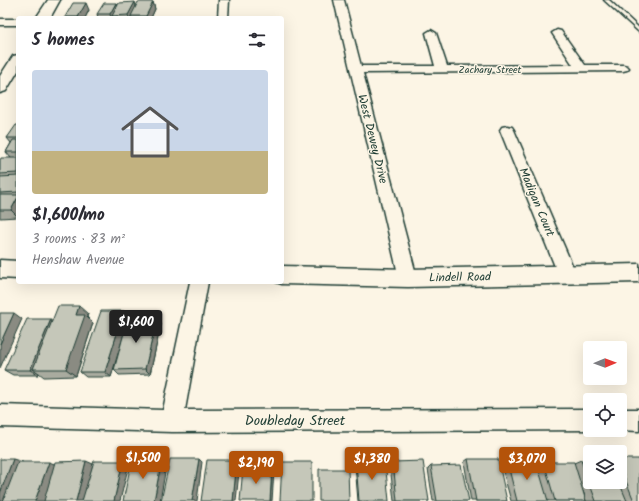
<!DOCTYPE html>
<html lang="en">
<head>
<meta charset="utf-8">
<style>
  :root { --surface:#fff; --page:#f7f7f7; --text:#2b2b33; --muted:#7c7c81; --accent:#b45309 }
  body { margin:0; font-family:Kalam,sans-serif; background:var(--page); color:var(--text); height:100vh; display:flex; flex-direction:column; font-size:15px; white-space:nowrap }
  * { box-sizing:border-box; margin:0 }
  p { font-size:13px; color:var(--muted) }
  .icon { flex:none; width:22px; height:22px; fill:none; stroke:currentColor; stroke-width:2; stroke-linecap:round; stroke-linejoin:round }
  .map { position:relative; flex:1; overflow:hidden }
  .panel { position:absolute; left:16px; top:16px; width:268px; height:268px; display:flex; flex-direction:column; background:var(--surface); border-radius:4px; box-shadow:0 4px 16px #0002 }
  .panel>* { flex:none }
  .needle { width:26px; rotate:89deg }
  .tools { position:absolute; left:583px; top:341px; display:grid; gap:8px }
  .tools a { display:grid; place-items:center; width:44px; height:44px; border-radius:4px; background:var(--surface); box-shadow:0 4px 16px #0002; font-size:20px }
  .price { position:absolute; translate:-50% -34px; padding:0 9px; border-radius:4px; background:var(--accent); color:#fff; font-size:13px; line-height:26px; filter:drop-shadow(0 1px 2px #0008) }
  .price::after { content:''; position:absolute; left:50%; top:24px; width:12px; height:9px; margin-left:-6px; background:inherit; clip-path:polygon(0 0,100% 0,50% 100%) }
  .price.current { background:#222; color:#fff }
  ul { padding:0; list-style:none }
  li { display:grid; align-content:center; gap:8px; height:212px; padding:0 16px }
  li span { display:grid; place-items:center; height:124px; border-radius:4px; color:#555 }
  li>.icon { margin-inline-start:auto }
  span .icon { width:72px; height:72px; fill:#fffc; stroke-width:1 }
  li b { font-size:17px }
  h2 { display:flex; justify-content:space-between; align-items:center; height:48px; padding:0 16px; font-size:17px }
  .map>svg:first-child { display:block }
</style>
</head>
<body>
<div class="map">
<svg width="639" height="501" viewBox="0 0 639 501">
  <rect width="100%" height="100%" fill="#fcf5e5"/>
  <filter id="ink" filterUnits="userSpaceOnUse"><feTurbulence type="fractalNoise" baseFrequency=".025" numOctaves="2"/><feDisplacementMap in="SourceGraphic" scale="8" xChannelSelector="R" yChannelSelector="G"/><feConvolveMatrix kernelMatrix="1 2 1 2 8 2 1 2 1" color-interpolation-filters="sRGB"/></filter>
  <g filter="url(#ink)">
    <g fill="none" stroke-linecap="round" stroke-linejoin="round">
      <defs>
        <polygon id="service" points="604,0 609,0 639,28 639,32"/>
        <g id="minor">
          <polygon points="219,0 229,0 228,18 218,18"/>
          <polygon points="334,0 344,0 361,66 435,66 426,33 431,30 436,33 447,66 573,65 552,33 557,30 561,31 585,65 623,65 627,66 629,68 627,70 623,71 363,73 417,278 414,283 408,286 402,283 399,278"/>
          <rect x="0" y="19" width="18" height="6"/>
          <polygon points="507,126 512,127 514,130 576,274 573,279 567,281 561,279 558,274 500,130 502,127"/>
          <polygon points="190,282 208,282 185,410 590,409 590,430 592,430 172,432 0,427 0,405 163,410"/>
          <polygon points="620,409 639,409 639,431 618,430 620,430"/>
        </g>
        <g id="tertiary">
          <polygon points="0,260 18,261 18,279 0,278"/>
          <polygon points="639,264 639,282 408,287 282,284 276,282 282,282 282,266 408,269"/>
        </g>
        <g id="primary">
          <polygon points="48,0 60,0 50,18 36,18"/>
          <polygon points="18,55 18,71 6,91 0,93 0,76 13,56"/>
        </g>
      </defs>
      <!-- service casing -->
      <use href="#service" stroke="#1f3d34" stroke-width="3"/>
      <!-- minor casing -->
      <use href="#minor" stroke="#1f3d34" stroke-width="3"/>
      <!-- tertiary casing -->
      <use href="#tertiary" stroke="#1f3d34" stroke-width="3"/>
      <!-- primary casing -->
      <use href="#primary" stroke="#1f3d34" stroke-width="3"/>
      <!-- service -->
      <use href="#service" fill="#fcf5e5" fill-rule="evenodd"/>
      <!-- minor -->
      <use href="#minor" fill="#fcf5e5" fill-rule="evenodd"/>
      <!-- tertiary -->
      <use href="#tertiary" fill="#fcf5e5" fill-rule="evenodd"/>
      <!-- primary -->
      <use href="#primary" fill="#fcf5e5" fill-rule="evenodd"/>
    </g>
    <!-- wall -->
    <g fill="#a9ab9f" stroke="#1f3d34">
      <polygon points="153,2 155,9 151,18 98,18 97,14 117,6 136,6"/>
      <polygon points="89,10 85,18 66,18 65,17"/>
      <polygon points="18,125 18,217 0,218 0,160 11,158 6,152 11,143 7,138"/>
      <polygon points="124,311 129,317 129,318 161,324 150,374 119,375 114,370 116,360 111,377 86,377 80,372"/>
      <polygon points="88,314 87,317 93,323 76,376 44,377 39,373 38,375 13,375 4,370 52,320"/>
      <polygon points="468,459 507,501 471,501 464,462"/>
      <polygon points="620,459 639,501 586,501 583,491 586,501 511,501 501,464 507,461 538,465 544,462 574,463 581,460 590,482 620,482"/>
      <polygon points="356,462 389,501 358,501 355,465"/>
      <polygon points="393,462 429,501 394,501 390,465"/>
      <polygon points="431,466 469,501 433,501 428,469"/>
    </g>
    <!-- shaded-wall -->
    <g fill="#8a8b82" stroke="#1f3d34">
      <polygon points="135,2 137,10 131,16 131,18 129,18 128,15"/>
      <polygon points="153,2 155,9 151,18 147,18 146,16"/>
      <polygon points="86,3 89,10 85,18 79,18 78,17"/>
      <polygon points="116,3 119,11 112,16 113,18 111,18 110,14"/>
      <polygon points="18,197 18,217 11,210"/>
      <polygon points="79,306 88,314 87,317 93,323 76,376 66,369 76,315"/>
      <polygon points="124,311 129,317 111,377 105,372"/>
      <polygon points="14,313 22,319 0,368 0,344"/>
      <polygon points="157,318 161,324 150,374 145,369"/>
      <polygon points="51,319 58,325 33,369 39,373 38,375 30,370"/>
      <polygon points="162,458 167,461 160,501 154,501"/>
      <polygon points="13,459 23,462 8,501 0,501 0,493"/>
      <polygon points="199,459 202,462 197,501 192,501"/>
      <polygon points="237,460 240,462 236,501 233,501"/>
      <polygon points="86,461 93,464 84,501 76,501"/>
      <polygon points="123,461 129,464 120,501 114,501"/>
      <polygon points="49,462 57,465 45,501 35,501"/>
      <polygon points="272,468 274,471 272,501 270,501"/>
    </g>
    <!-- building -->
    <g fill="#c5c7b9" stroke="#1f3d34">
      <polygon points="135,2 128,15 112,16 119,3"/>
      <polygon points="138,2 153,2 146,16 131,16"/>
      <polygon points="73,3 86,3 78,17 65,17"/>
      <polygon points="104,3 116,3 110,14 97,14"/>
      <polygon points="16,125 18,125 18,138 7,138"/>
      <polygon points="13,140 18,140 18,152 6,152"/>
      <polygon points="1,158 18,158 18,173 0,174 0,160"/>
      <polygon points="18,176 18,192 0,193 0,177"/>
      <polygon points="0,195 18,195 18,197 11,210 0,210"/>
      <polygon points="58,306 79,306 76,315 85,315 66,369 33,369"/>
      <polygon points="101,311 124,311 105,372 80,372"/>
      <polygon points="0,313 14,313 0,344"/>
      <polygon points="128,318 157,318 145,369 114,370"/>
      <polygon points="27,319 51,319 30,370 4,370"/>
      <polygon points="162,458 154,501 123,501 132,459"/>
      <polygon points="0,459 13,459 0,493"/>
      <polygon points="170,459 199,459 192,501 161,501"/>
      <polygon points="468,459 498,459 507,501 476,501"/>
      <polygon points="620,459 639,459 639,501 634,501 620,466"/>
      <polygon points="207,460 237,460 233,501 201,501"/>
      <polygon points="536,460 548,501 517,501 507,461"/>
      <polygon points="581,460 590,460 590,482 619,482 627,501 596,501"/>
      <polygon points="86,461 76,501 44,501 55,462"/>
      <polygon points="94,461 123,461 114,501 82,501"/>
      <polygon points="385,461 389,501 359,501 356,462"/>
      <polygon points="423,461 429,501 397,501 393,462"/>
      <polygon points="18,462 49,462 35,501 3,501"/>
      <polygon points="282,462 312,462 312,501 280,501"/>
      <polygon points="544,462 574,462 586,501 555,501"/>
      <polygon points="461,465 469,501 437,501 431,466"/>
      <polygon points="243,468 272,468 270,501 240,501"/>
      <polygon points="319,469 348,469 349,501 319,501"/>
    </g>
  </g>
  <g text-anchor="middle" stroke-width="3" stroke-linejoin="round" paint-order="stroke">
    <!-- far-street labels -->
    <g font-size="10" fill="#1f3d34" stroke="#fcf5e5">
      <text x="490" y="73">Zachary Street</text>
    </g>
    <!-- street labels -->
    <g font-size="12" fill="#1f3d34" stroke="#fcf5e5">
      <text transform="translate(373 139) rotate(76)" y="4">West Dewey Drive</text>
      <text transform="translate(537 202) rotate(67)" y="4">Madigan Court</text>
      <text transform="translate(460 277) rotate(-1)" y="4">Lindell Road</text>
    </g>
    <!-- near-street labels -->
    <g font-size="14" fill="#1f3d34" stroke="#fcf5e5">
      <text x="295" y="425">Doubleday Street</text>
    </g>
  </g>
</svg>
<div class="tools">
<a><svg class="needle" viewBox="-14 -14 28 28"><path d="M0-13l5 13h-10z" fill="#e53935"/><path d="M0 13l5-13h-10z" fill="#7c7c81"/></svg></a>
<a><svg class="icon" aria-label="locate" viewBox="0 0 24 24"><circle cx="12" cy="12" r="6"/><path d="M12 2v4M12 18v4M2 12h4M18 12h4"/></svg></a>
<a><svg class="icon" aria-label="layers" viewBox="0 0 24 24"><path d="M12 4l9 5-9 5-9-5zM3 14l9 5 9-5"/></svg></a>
</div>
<b class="price current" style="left:136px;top:344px">$1,600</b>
<b class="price" style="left:143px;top:480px">$1,500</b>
<b class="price" style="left:372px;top:481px">$1,380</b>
<b class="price" style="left:527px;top:481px">$3,070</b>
<b class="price" style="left:256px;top:485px">$2,190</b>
<section class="panel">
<h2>5 homes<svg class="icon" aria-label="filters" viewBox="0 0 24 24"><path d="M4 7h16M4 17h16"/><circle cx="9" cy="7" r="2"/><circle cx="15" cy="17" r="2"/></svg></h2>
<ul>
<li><span style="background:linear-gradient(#c9d6e8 65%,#c2b280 0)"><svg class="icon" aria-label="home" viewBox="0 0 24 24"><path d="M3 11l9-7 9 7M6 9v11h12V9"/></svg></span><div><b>$1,600/mo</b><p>3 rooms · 83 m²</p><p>Henshaw Avenue</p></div></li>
</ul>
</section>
</div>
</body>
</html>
